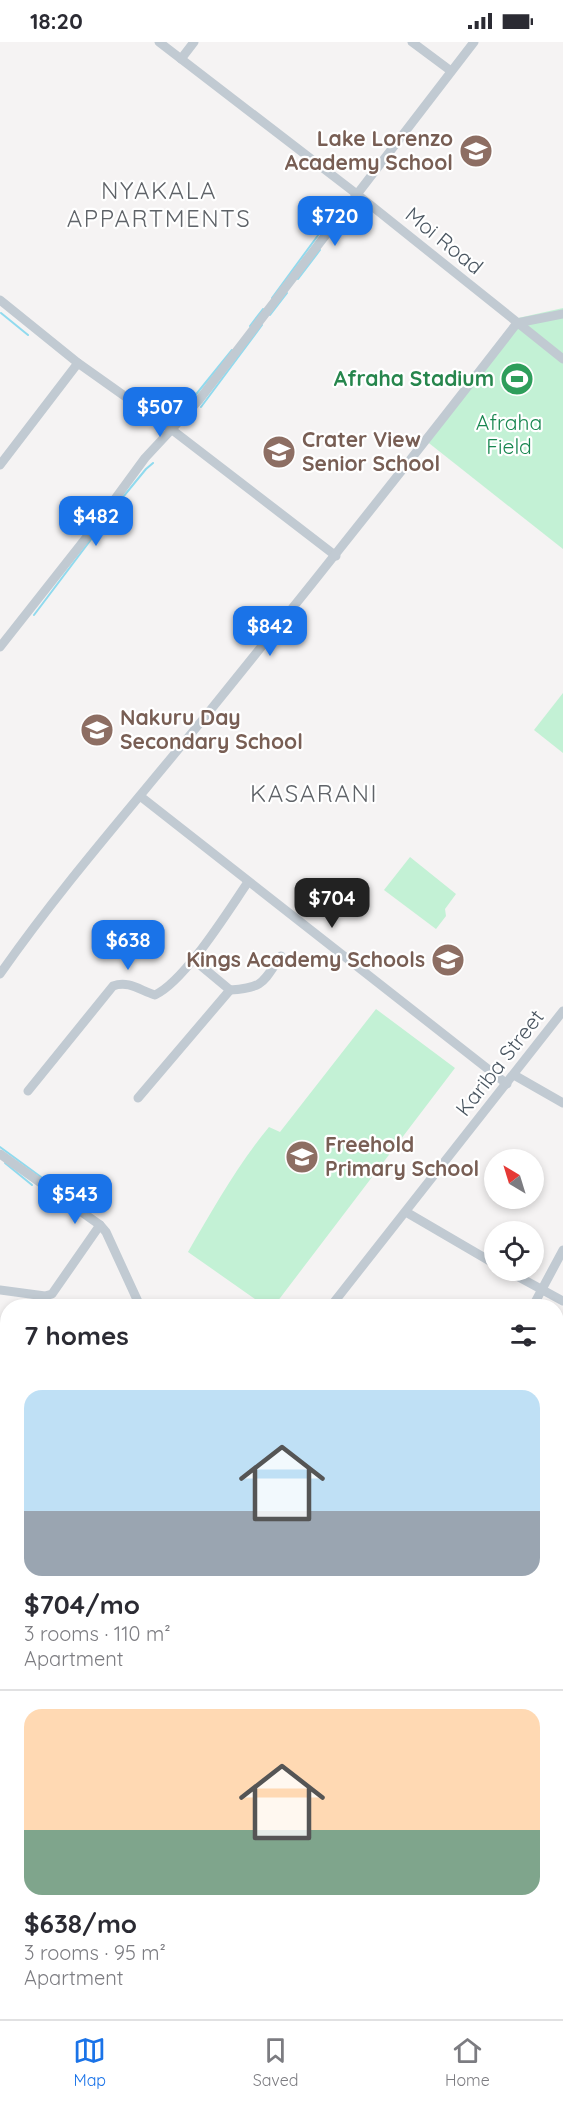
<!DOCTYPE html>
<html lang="en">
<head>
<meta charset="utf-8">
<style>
  :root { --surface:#fff; --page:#f7f7f7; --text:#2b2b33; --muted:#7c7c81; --line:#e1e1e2; --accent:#1a73e8 }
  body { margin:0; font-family:Quicksand,sans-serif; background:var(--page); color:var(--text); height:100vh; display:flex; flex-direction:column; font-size:22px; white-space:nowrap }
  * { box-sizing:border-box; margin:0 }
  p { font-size:20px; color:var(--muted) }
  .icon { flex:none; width:33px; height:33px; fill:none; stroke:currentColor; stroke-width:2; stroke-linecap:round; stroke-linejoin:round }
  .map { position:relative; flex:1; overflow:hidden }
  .drawer { position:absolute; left:0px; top:1257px; width:564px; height:720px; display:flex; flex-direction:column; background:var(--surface); border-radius:24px 24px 0 0; box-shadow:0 3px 9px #0003 }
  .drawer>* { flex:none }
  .needle { width:39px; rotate:322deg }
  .fabs { position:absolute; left:484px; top:1107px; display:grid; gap:12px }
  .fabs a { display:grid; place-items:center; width:60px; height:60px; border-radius:50%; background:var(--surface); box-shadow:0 3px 9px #0003; font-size:30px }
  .price { position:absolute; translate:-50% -51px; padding:0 14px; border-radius:12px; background:var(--accent); color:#fff; font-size:20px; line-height:39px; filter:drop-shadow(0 2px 3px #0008) }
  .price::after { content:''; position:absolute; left:50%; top:36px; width:18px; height:14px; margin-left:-9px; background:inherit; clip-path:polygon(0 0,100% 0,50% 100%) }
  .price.active { background:#222; color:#fff }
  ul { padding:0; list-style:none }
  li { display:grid; align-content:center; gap:12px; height:318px; padding:0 24px }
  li+li { border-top:2px solid var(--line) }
  li span { display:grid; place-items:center; height:186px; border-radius:18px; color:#555 }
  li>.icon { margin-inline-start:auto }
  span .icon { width:108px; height:108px; fill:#fffc; stroke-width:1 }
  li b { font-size:26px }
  h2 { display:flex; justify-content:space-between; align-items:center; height:72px; padding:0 24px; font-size:26px }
  .status { display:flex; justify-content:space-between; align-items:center; height:42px; padding:0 30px; background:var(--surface); direction:ltr }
  .status svg { height:16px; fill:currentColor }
  .menu { display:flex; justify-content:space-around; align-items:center; height:84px; border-top:2px solid var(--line); background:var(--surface); font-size:16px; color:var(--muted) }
  .menu a { display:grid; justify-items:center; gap:3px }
  .menu .active { color:var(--accent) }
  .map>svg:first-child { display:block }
</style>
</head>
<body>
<div class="status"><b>18:20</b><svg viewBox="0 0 49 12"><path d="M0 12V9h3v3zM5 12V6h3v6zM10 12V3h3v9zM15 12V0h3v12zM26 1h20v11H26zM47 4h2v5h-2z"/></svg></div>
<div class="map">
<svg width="563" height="1977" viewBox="0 0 563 1977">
  <rect width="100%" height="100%" fill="#f5f3f3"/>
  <!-- green -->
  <g fill="#c3f1d5">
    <polygon points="563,266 563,507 425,398 518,276"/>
    <polygon points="563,651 563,711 534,688"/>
    <polygon points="410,815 456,852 445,867 446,874 436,887 384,848"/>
    <path d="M376 967 455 1026 274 1264H265L188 1210C213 1167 237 1124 269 1085L280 1090Z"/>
    <polygon points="556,1273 563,1276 563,1358 557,1355"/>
  </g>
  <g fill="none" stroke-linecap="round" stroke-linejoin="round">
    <!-- stream -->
    <g stroke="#90daee" stroke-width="2">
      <polyline points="324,184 335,167"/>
      <polyline points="298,237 320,208"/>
      <polyline points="272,256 319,192"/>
      <polyline points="1,271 28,293"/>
      <polyline points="270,273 287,251"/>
      <polyline points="250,284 263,267"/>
      <polyline points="201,365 262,283"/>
      <polyline points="185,366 232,308"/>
      <polyline points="185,382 196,371"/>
      <polyline points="34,573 123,455 146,427 153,421"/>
      <polyline points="0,1105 41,1135"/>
      <polyline points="5,1121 32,1143"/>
      <polyline points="0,1386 8,1387"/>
      <polyline points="558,1697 563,1687"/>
    </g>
    <!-- minor -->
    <g stroke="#c1cad2" stroke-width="9">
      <polyline points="159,0 358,153 563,317"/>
      <polyline points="412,0 451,29"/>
      <polyline points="181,17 194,0"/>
      <polyline points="0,258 78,321 171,387 336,514"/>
      <polyline points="0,423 78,321"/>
      <polyline points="0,605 93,487 145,416 199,358 474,0"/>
      <polyline points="140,754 507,1042"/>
      <path d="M0 932C62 843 135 761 204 676 310 545 414 414 517 281L563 272"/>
      <path d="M230 948C264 946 263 940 281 914"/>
      <polyline points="514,1033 563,1061"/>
      <path d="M28 1049 113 944C129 938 141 949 155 953 185 939 228 869 248 840"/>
      <polyline points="138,1056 230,948 194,918"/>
      <polyline points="0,1112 100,1183 106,1190 140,1264"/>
      <polyline points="406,1170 495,1222"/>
      <polyline points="506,1228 563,1259"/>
      <polyline points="0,1248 45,1254 52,1252 100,1183"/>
      <polyline points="331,1264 563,969"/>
      <polyline points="533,1264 563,1208"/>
      <polyline points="0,1381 8,1383"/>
      <polyline points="556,1403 563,1407"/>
      <polyline points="556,1459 563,1463"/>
      <polyline points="0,1580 8,1576"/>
      <polyline points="0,1608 8,1627"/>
      <polyline points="556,1609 563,1598"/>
      <polyline points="556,1655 563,1659"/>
      <polyline points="556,1709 563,1697"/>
      <polyline points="0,1771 8,1768"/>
      <polyline points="0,1837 8,1834"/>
      <polyline points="556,1868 563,1872"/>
      <polyline points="556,1941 563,1931"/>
      <polyline points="238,1970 241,1977"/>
      <polyline points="405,1970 408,1977"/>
      <polyline points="61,1977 80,1970"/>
      <polyline points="531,1977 537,1970"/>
    </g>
  </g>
  <!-- icons -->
  <defs>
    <symbol id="school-disc" viewBox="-11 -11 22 22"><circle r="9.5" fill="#8d6e63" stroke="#fff"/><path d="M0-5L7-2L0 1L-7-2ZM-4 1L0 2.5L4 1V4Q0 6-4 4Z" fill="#fff"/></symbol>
    <symbol id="stadium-disc" viewBox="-11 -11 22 22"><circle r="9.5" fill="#2e9e5b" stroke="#fff"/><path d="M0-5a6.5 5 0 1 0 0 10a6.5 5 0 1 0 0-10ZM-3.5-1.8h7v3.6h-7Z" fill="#fff"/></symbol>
  </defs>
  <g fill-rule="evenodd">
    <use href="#school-disc" x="457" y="90" width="38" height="38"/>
    <use href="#stadium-disc" x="498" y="318" width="38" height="38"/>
    <use href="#school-disc" x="260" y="391" width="38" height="38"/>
    <use href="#school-disc" x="78" y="669" width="38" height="38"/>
    <use href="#school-disc" x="429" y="899" width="38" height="38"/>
    <use href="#school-disc" x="283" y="1096" width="38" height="38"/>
  </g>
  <g text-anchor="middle" stroke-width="4.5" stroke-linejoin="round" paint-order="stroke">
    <!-- education labels -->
    <g font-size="21" font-weight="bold" fill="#785e54" stroke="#fff" text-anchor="start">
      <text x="453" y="104" text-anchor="end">Lake Lorenzo<tspan x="453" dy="24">Academy School</tspan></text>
      <text x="302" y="405">Crater View<tspan x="302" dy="24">Senior School</tspan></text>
      <text x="120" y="683">Nakuru Day<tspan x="120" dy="24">Secondary School</tspan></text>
      <text x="425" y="925" text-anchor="end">Kings Academy Schools</text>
      <text x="325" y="1110">Freehold<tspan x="325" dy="24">Primary School</tspan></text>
    </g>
    <!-- street labels -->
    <g font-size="21" fill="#4a5661" stroke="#fff">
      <text transform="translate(444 199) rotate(39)" y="7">Moi Road</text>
      <text transform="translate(500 1021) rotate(-52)" y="7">Kariba Street</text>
    </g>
    <!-- leisure labels -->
    <g font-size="21" font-weight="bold" fill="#27864d" stroke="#fff" text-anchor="end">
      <text x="494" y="344">Afraha Stadium</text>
    </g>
    <!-- park labels -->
    <g font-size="21" fill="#17864f" stroke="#fff">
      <text x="509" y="388">Afraha<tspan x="509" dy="24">Field</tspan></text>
    </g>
    <!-- quarter labels -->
    <g font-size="24" letter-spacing="1.5" fill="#5f6368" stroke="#fff">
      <text x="159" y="157">NYAKALA<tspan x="159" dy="28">APPARTMENTS</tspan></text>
      <text x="314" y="760">KASARANI</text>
    </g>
  </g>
</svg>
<div class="fabs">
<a><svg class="needle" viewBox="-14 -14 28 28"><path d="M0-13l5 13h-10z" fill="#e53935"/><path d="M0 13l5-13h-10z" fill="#7c7c81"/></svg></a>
<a><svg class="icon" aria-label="locate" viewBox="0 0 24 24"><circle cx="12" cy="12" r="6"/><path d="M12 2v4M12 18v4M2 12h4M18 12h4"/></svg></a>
</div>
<b class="price" style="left:335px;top:205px">$720</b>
<b class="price" style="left:160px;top:396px">$507</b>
<b class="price" style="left:96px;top:505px">$482</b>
<b class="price" style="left:270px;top:615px">$842</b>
<b class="price active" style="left:332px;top:887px">$704</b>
<b class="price" style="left:128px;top:929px">$638</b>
<b class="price" style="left:75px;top:1183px">$543</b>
<section class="drawer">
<h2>7 homes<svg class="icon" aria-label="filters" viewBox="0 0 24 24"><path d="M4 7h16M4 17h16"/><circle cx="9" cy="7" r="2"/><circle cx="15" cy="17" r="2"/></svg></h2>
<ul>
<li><span style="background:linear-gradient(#bfe0f5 65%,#9aa5b1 0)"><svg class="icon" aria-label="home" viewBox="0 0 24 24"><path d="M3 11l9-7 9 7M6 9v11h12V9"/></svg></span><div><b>$704/mo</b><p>3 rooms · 110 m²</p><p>Apartment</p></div></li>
<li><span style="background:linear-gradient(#ffd9b3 65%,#7fa58c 0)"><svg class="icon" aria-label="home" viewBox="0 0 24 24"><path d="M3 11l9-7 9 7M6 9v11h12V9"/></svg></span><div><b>$638/mo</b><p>3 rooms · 95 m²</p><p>Apartment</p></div></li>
</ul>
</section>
</div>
<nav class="menu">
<a class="active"><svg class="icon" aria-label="map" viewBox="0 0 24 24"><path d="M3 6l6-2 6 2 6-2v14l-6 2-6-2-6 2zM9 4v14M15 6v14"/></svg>Map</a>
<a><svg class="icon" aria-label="saved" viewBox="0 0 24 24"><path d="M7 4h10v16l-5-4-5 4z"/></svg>Saved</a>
<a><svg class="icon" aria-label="home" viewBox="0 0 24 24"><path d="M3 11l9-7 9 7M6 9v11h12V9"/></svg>Home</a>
</nav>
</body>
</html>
